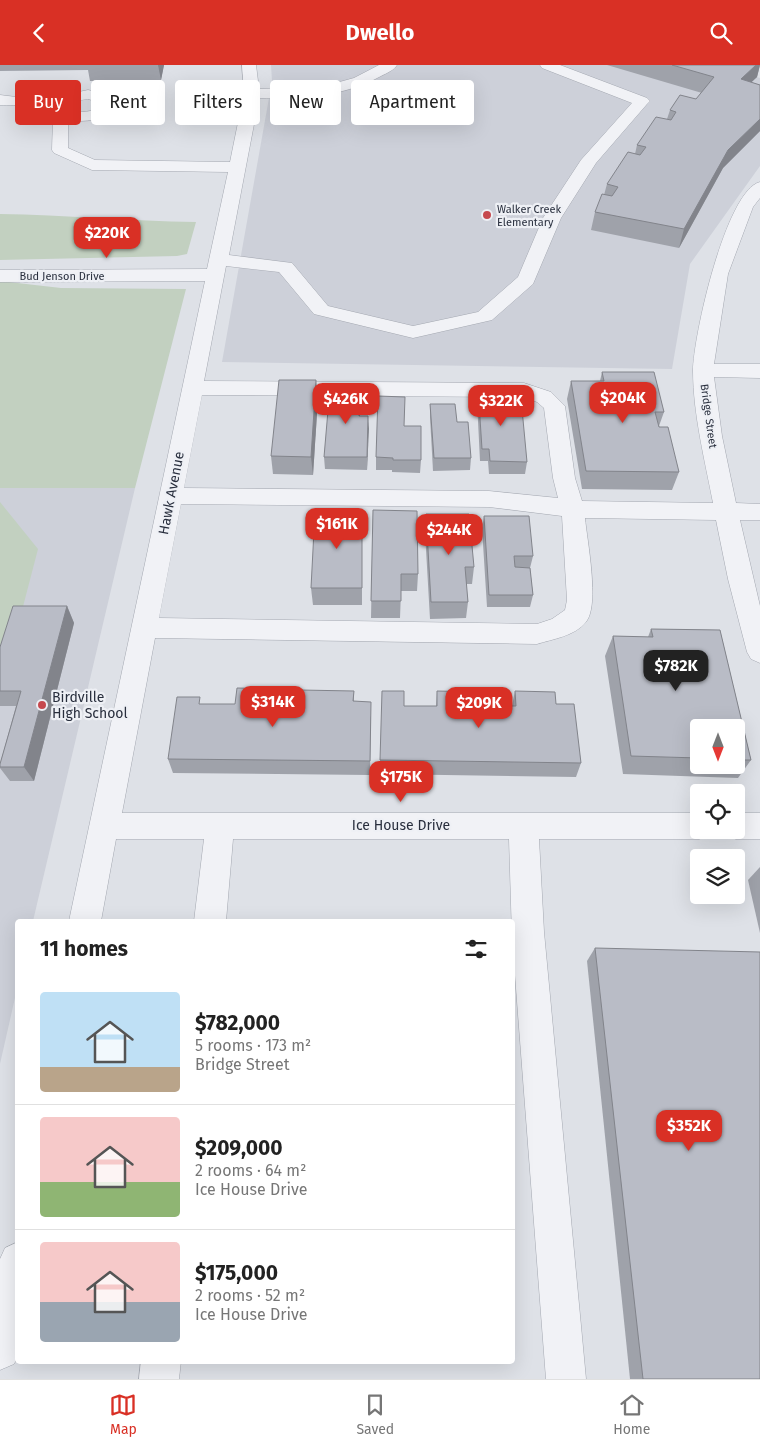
<!DOCTYPE html>
<html lang="en">
<head>
<meta charset="utf-8">
<style>
  :root { --surface:#fff; --page:#f6f6f6; --text:#222; --muted:#767676; --line:#e0e0e0; --accent:#d93025 }
  body { margin:0; font-family:"Fira Sans",sans-serif; background:var(--page); color:var(--text); height:100vh; display:flex; flex-direction:column; font-size:19px; white-space:nowrap }
  * { box-sizing:border-box; margin:0 }
  p { font-size:16px; color:var(--muted) }
  .icon { flex:none; width:28px; height:28px; fill:none; stroke:currentColor; stroke-width:2; stroke-linecap:round; stroke-linejoin:round }
  .map { position:relative; flex:1; overflow:hidden }
  .panel { position:absolute; left:15px; top:854px; width:500px; height:445px; display:flex; flex-direction:column; background:var(--surface); border-radius:5px; box-shadow:0 5px 20px #0002 }
  .panel>* { flex:none }
  .hud { position:absolute; left:15px; top:15px; width:500px; height:45px; display:flex; gap:10px }
  .needle { width:32px; rotate:180deg }
  .controls { position:absolute; left:690px; top:654px; display:grid; gap:10px }
  .controls a { display:grid; place-items:center; width:55px; height:55px; border-radius:5px; background:var(--surface); box-shadow:0 5px 20px #0002; font-size:25px }
  .price { position:absolute; translate:-50% -42px; padding:0 11px; border-radius:10px; background:var(--accent); color:#fff; font-size:16px; line-height:32px; filter:drop-shadow(0 1px 2px #0008) }
  .price::after { content:''; position:absolute; left:50%; top:30px; width:15px; height:11px; margin-left:-8px; background:inherit; clip-path:polygon(0 0,100% 0,50% 100%) }
  .price.active { background:#222; color:#fff }
  ul { padding:0; list-style:none }
  li { display:flex; align-items:center; gap:15px; height:125px; padding:0 25px }
  li+li { border-top:1px solid var(--line) }
  li span { display:grid; place-items:center; flex:none; width:140px; height:100px; border-radius:5px; color:#555 }
  li>.icon { margin-inline-start:auto }
  span .icon { width:60px; height:60px; fill:#fffc; stroke-width:1 }
  li b { font-size:21px }
  h2 { display:flex; justify-content:space-between; align-items:center; height:60px; padding:0 25px; font-size:21px }
  .tag { padding:0 18px; border-radius:5px; background:var(--surface); box-shadow:0 5px 20px #0002; font-size:18px; line-height:45px }
  .tag.active { background:var(--accent); color:#fff }
  header { display:flex; justify-content:space-between; align-items:center; height:65px; padding:0 25px; background:var(--accent); color:#fff; font-size:22px; font-weight:700 }
  .tab-bar { display:flex; justify-content:space-around; align-items:center; height:70px; border-top:1px solid var(--line); background:var(--surface); font-size:14px; color:var(--muted) }
  .tab-bar a { display:grid; justify-items:center; gap:2px }
  .tab-bar .active { color:var(--accent) }
  .map>svg:first-child { display:block }
</style>
</head>
<body>
<header><svg class="icon" aria-label="back" viewBox="0 0 24 24"><path d="M15 5l-7 7 7 7"/></svg>Dwello<svg class="icon" aria-label="search" viewBox="0 0 24 24"><circle cx="10" cy="10" r="6"/><path d="M15 15l6 6"/></svg></header>
<div class="map">
<svg width="760" height="1314" viewBox="0 0 760 1314">
  <rect width="100%" height="100%" fill="#dee1e7"/>
  <!-- built -->
  <g fill="#cdd0d9">
    <polygon points="271,0 719,0 760,13 760,101 690,199 672,304 222,297 272,16"/>
    <polygon points="0,423 135,423 33,856 18,856 17,924 0,999"/>
  </g>
  <!-- green -->
  <g fill="#c2d0c0">
    <path d="M0 149C65 150 130 156 196 157L187 189 177 191 0 195Z"/>
    <polygon points="0,216 61,223 186,224 135,423 0,423"/>
    <polygon points="0,437 38,484 0,630"/>
  </g>
  <g fill="none" stroke-linecap="round" stroke-linejoin="round">
    <defs>
      <g id="minor">
        <path d="M242 0H256L259 24 325 21 354 13 379 0H397C394 5 387 8 381 11 343 32 301 34 259 33L229 190 292 198 328 241 413 261 478 247 518 212 543 153 581 95 632 38 542 3 540 0H560L647 33 650 36 647 39 596 98 561 153 533 219 492 255 413 273 314 249 279 207 226 201 204 316 524 318 551 327 565 341 575 413 582 436 713 438C705 396 693 349 693 306 693 272 726 125 760 117V133L753 142 728 209 714 299H760V313L714 312 722 371 736 438 760 439V455H740L760 541V598L751 594 747 587 728 514 716 455 585 453C587 475 600 540 586 557 575 571 553 574 537 579L155 573 122 748H699V765H712L709 771 699 774H539L544 867 586 1314H546L512 871 509 774H233L226 856H194L204 774H116L101 856H69L205 216 0 217V205L207 204 228 107 92 105 54 88 52 85 53 52C40 39 17 40 0 40V30L41 35 88 25 111 30 122 38C109 57 89 56 68 56V83L95 95 230 97 244 28ZM88 34 105 39C94 49 79 47 65 46L58 39ZM202 330 522 332 537 337 544 343 553 413 558 433 489 426 184 423ZM181 439 489 442 562 451 567 535 565 545 552 554 537 559 159 553Z"/>
        <polygon points="736,748 760,748 760,774 736,774 726,771 723,765 736,765"/>
        <polygon points="18,1177 18,1291 14,1299 0,1305 0,1194 5,1183"/>
        <polygon points="141,1296 181,1296 179,1314 139,1314"/>
      </g>
    </defs>
    <!-- minor casing -->
    <use href="#minor" stroke="#a4a8b1" stroke-width="1"/>
    <!-- minor -->
    <use href="#minor" fill="#f1f2f6" fill-rule="evenodd"/>
  </g>
  <!-- wall -->
  <g fill="#9fa2aa" fill-rule="evenodd">
    <polygon points="0,0 164,0 161,15 90,16 88,5 0,6"/>
    <polygon points="607,0 760,0 757,12 751,17 760,20 760,66 723,103 679,183 591,165 595,147 604,130 607,119 635,89 637,80 667,54 670,45 696,34 702,28"/>
    <polygon points="602,307 664,347 659,361 679,407 672,425 582,424 567,334 571,316 600,316"/>
    <polygon points="361,322 360,351 368,351 367,405 325,404 324,392"/>
    <polygon points="478,323 506,344 527,397 525,409 489,409 488,396 480,396 477,336"/>
    <polygon points="318,333 313,410 273,409 271,391"/>
    <polygon points="430,339 457,357 471,393 470,405 433,406 430,352"/>
    <polygon points="404,361 421,395 420,408 392,407 392,405 376,405 376,392"/>
    <polygon points="373,445 418,509 417,526 401,526 400,553 371,553"/>
    <polygon points="362,446 362,540 313,540 311,523"/>
    <polygon points="426,449 474,502 472,519 466,519 468,537 466,553 430,554 425,467"/>
    <polygon points="484,451 533,491 530,503 533,530 530,542 487,542 482,463"/>
    <polygon points="67,541 74,558 34,716 10,716 0,703 0,699 16,641 0,641 0,582"/>
    <path d="M651 564 720 565 751 695 738 713 623 709 605 591 613 571 648 572ZM699 662H736V700H699Z"/>
    <polygon points="354,626 354,636 371,652 370,710 173,708 168,694 201,639 235,639 283,636 299,636"/>
    <polygon points="437,626 483,641 512,641 515,626 556,639 581,698 576,712 380,709 380,695 404,641 436,641"/>
    <polygon points="760,802 760,868 748,815"/>
    <polygon points="595,883 760,1314 630,1314 587,896"/>
  </g>
  <!-- shaded-wall -->
  <g fill="#82848b">
    <polygon points="158,0 164,0 161,15"/>
    <polygon points="756,0 760,0 757,12 736,32 741,14"/>
    <polygon points="760,54 760,66 723,103 679,183 684,164 728,85"/>
    <polygon points="316,315 318,333 313,410 311,392"/>
    <polygon points="361,322 361,335 359,364 359,351"/>
    <polygon points="368,351 369,364 367,405 367,392"/>
    <polygon points="67,541 74,558 34,716 24,702"/>
    <polygon points="281,624 283,639 280,636"/>
  </g>
  <!-- building -->
  <g fill="#b9bcc6" stroke="#82848b">
    <polygon points="672,0 756,0 741,14 760,20 760,54 728,85 684,164 595,147 602,129 612,131 618,122 607,119 628,87 640,90 646,82 637,80 656,52 671,55 676,47 670,45 680,30 696,34 714,12"/>
    <polygon points="602,307 654,307 664,347 655,347 659,362 668,362 679,407 586,406 571,316 604,316"/>
    <polygon points="279,315 316,315 311,392 271,391"/>
    <polygon points="330,322 361,322 359,351 368,351 367,392 324,392"/>
    <polygon points="478,323 505,323 506,344 522,344 527,397 490,396 489,384 482,384"/>
    <polygon points="378,331 405,332 404,361 421,361 421,395 393,395 393,393 376,392"/>
    <polygon points="430,339 455,339 457,357 468,357 471,393 434,393"/>
    <polygon points="373,445 417,446 418,509 401,509 401,536 371,536"/>
    <polygon points="315,446 362,446 362,523 311,523"/>
    <polygon points="426,449 469,449 474,502 465,502 468,537 431,537"/>
    <polygon points="484,451 529,451 533,491 514,491 515,502 530,503 533,530 489,530"/>
    <polygon points="13,541 67,541 24,702 0,702 0,699 21,626 0,626 0,582"/>
    <polygon points="651,564 720,565 751,695 736,695 736,662 699,662 699,693 631,691 613,571 653,572"/>
    <polygon points="237,623 281,624 280,636 299,636 300,625 354,626 353,636 371,637 370,696 168,694 177,632 200,632 199,639 235,639"/>
    <polygon points="382,626 404,626 404,641 437,641 437,626 482,627 483,641 516,641 515,626 555,627 556,639 574,639 581,698 380,695"/>
    <polygon points="595,883 760,887 760,1314 643,1314"/>
  </g>
  <!-- markers -->
  <g fill="#c6494e" stroke="#eef0f5" stroke-width="2">
    <circle cx="487" cy="150" r="5"/>
    <circle cx="42" cy="640" r="5"/>
  </g>
  <g text-anchor="middle" stroke-width="4.5" stroke-linejoin="round" paint-order="stroke">
    <!-- far-poi labels -->
    <g font-size="11" fill="#282e3d" stroke="#eef0f5" text-anchor="start">
      <text x="497" y="148">Walker Creek<tspan x="497" dy="13">Elementary</tspan></text>
    </g>
    <!-- far-street labels -->
    <g font-size="11" fill="#282e3d" stroke="#eef0f5">
      <text x="62" y="215">Bud Jenson Drive</text>
      <text transform="translate(709 351) rotate(82)" y="4">Bridge Street</text>
    </g>
    <!-- street labels -->
    <g font-size="14" fill="#282e3d" stroke="#eef0f5">
      <text transform="translate(171 428) rotate(-79)" y="5">Hawk Avenue</text>
      <text x="401" y="765">Ice House Drive</text>
    </g>
    <!-- poi labels -->
    <g font-size="14" fill="#282e3d" stroke="#eef0f5" text-anchor="start">
      <text x="52" y="637">Birdville<tspan x="52" dy="16">High School</tspan></text>
    </g>
  </g>
</svg>
<div class="controls">
<a><svg class="needle" viewBox="-14 -14 28 28"><path d="M0-13l5 13h-10z" fill="#e53935"/><path d="M0 13l5-13h-10z" fill="#767676"/></svg></a>
<a><svg class="icon" aria-label="locate" viewBox="0 0 24 24"><circle cx="12" cy="12" r="6"/><path d="M12 2v4M12 18v4M2 12h4M18 12h4"/></svg></a>
<a><svg class="icon" aria-label="layers" viewBox="0 0 24 24"><path d="M12 4l9 5-9 5-9-5zM3 14l9 5 9-5"/></svg></a>
</div>
<b class="price" style="left:107px;top:194px">$220K</b>
<b class="price" style="left:623px;top:359px">$204K</b>
<b class="price" style="left:346px;top:360px">$426K</b>
<b class="price" style="left:501px;top:362px">$322K</b>
<b class="price" style="left:337px;top:485px">$161K</b>
<b class="price" style="left:449px;top:491px">$244K</b>
<b class="price active" style="left:676px;top:627px">$782K</b>
<b class="price" style="left:273px;top:663px">$314K</b>
<b class="price" style="left:479px;top:664px">$209K</b>
<b class="price" style="left:401px;top:738px">$175K</b>
<b class="price" style="left:689px;top:1087px">$352K</b>
<div class="hud">
<a class="tag active">Buy</a>
<a class="tag">Rent</a>
<a class="tag">Filters</a>
<a class="tag">New</a>
<a class="tag">Apartment</a>
</div>
<section class="panel">
<h2>11 homes<svg class="icon" aria-label="filters" viewBox="0 0 24 24"><path d="M4 7h16M4 17h16"/><circle cx="9" cy="7" r="2"/><circle cx="15" cy="17" r="2"/></svg></h2>
<ul>
<li><span style="background:linear-gradient(#bfe0f5 75%,#b9a48a 0)"><svg class="icon" aria-label="home" viewBox="0 0 24 24"><path d="M3 11l9-7 9 7M6 9v11h12V9"/></svg></span><div><b>$782,000</b><p>5 rooms · 173 m²</p><p>Bridge Street</p></div></li>
<li><span style="background:linear-gradient(#f6c9c9 65%,#8fb573 0)"><svg class="icon" aria-label="home" viewBox="0 0 24 24"><path d="M3 11l9-7 9 7M6 9v11h12V9"/></svg></span><div><b>$209,000</b><p>2 rooms · 64 m²</p><p>Ice House Drive</p></div></li>
<li><span style="background:linear-gradient(#f6c9c9 60%,#9aa5b1 0)"><svg class="icon" aria-label="home" viewBox="0 0 24 24"><path d="M3 11l9-7 9 7M6 9v11h12V9"/></svg></span><div><b>$175,000</b><p>2 rooms · 52 m²</p><p>Ice House Drive</p></div></li>
</ul>
</section>
</div>
<nav class="tab-bar">
<a class="active"><svg class="icon" aria-label="map" viewBox="0 0 24 24"><path d="M3 6l6-2 6 2 6-2v14l-6 2-6-2-6 2zM9 4v14M15 6v14"/></svg>Map</a>
<a><svg class="icon" aria-label="saved" viewBox="0 0 24 24"><path d="M7 4h10v16l-5-4-5 4z"/></svg>Saved</a>
<a><svg class="icon" aria-label="home" viewBox="0 0 24 24"><path d="M3 11l9-7 9 7M6 9v11h12V9"/></svg>Home</a>
</nav>
</body>
</html>
